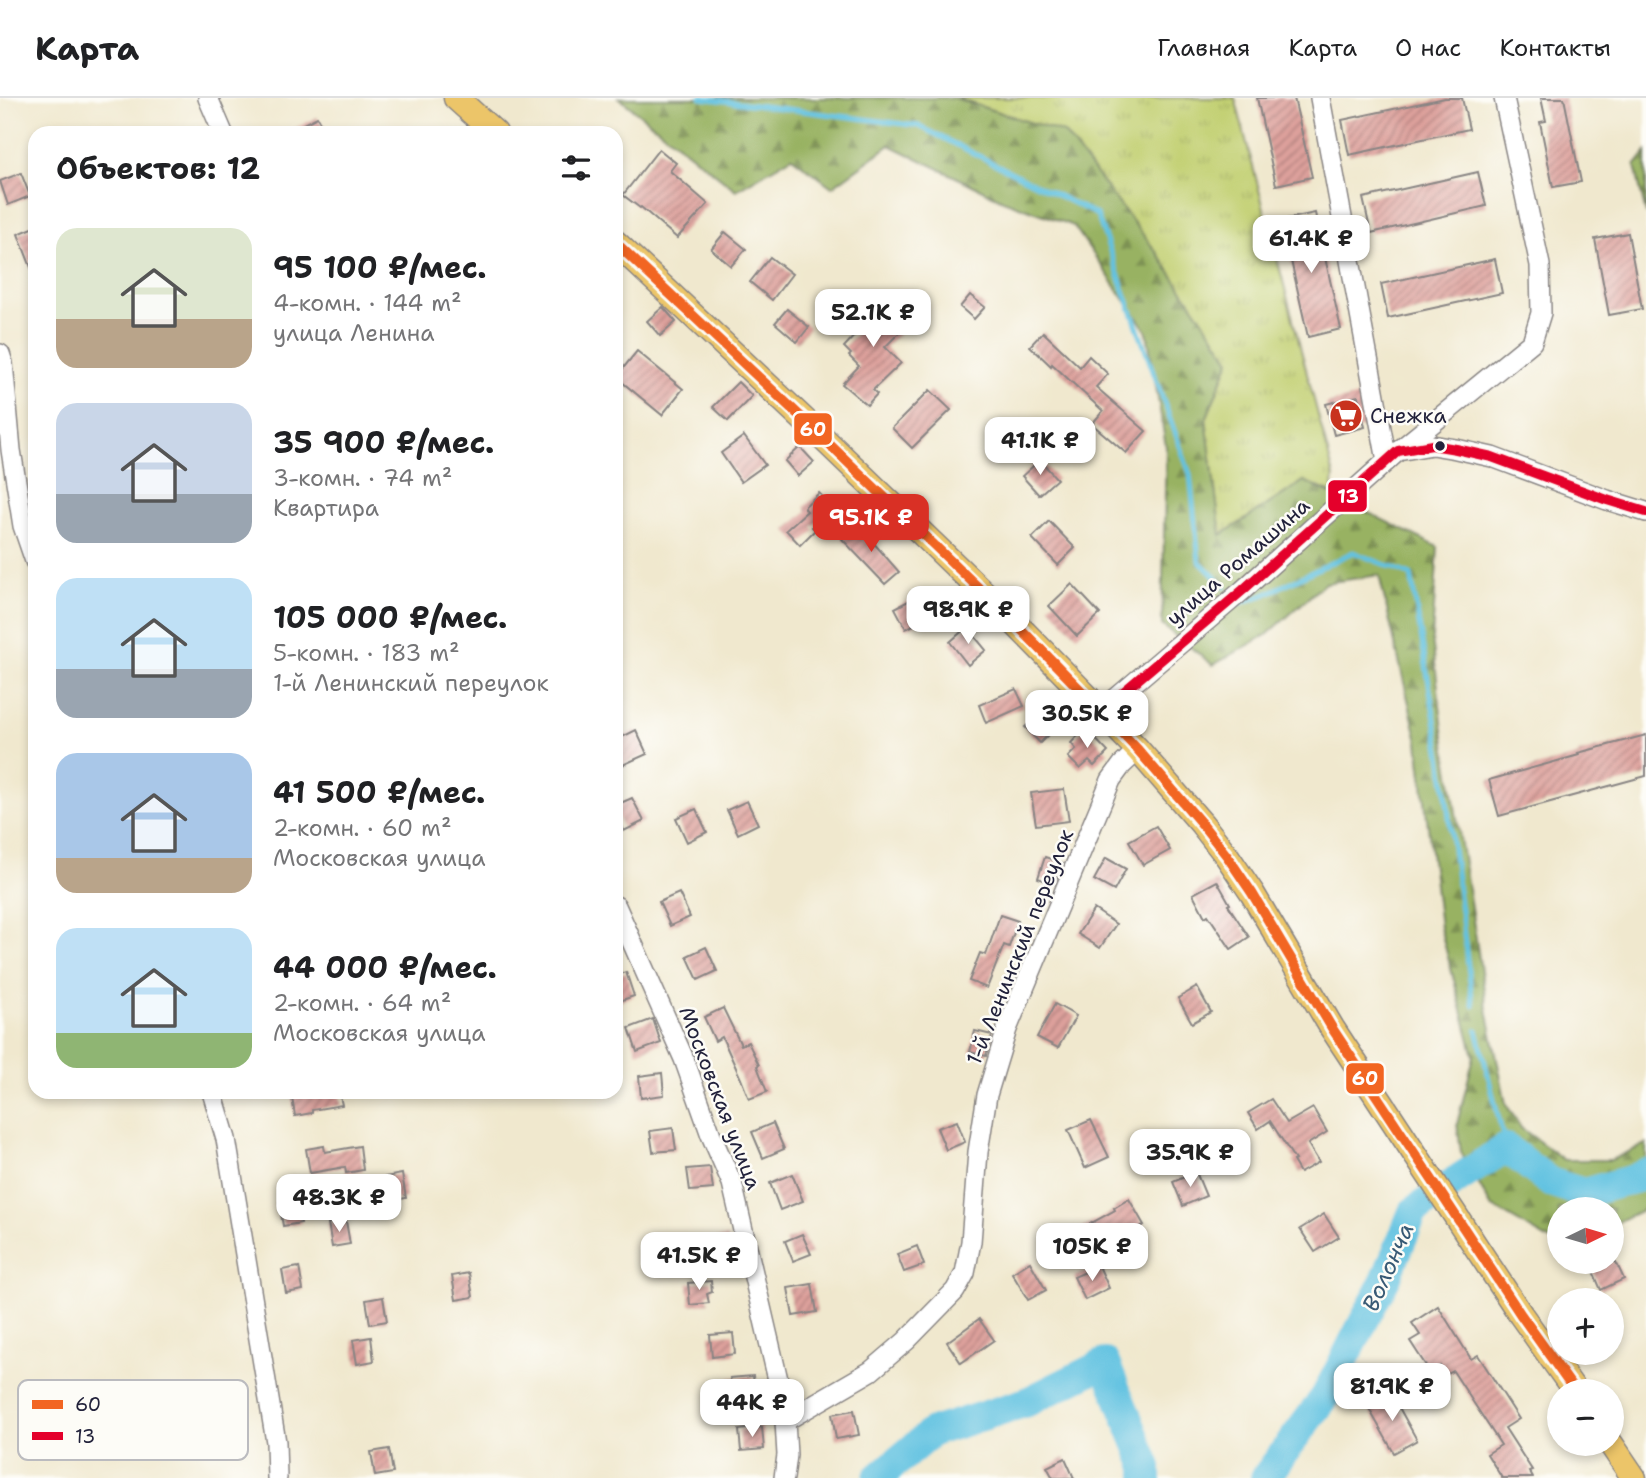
<!DOCTYPE html>
<html lang="ru">
<head>
<meta charset="utf-8">
<style>
  :root { --surface:#fff; --page:#f6f6f6; --text:#202124; --muted:#757577; --line:#e0e0e0; --accent:#d93025 }
  body { margin:0; font-family:"Shantell Sans",sans-serif; background:var(--page); color:var(--text); height:100vh; display:flex; flex-direction:column; font-size:26px; white-space:nowrap }
  * { box-sizing:border-box; margin:0 }
  p { font-size:23px; color:var(--muted) }
  .icon { flex:none; width:38px; height:38px; fill:none; stroke:currentColor; stroke-width:2; stroke-linecap:round; stroke-linejoin:round }
  .map { position:relative; flex:1; overflow:hidden }
  .side { position:absolute; left:28px; top:28px; width:595px; height:973px; display:flex; flex-direction:column; background:var(--surface); border-radius:21px; box-shadow:0 4px 10px #0003 }
  .side>* { flex:none }
  .needle { width:46px; rotate:85deg }
  .controls { position:absolute; left:1547px; top:1099px; display:grid; gap:14px }
  .controls a { display:grid; place-items:center; width:77px; height:77px; border-radius:50%; background:var(--surface); box-shadow:0 4px 10px #0003; font-size:35px }
  .price { position:absolute; translate:-50% -60px; padding:0 16px; border-radius:14px; background:#fff; color:#222; font-size:23px; line-height:46px; filter:drop-shadow(0 2px 4px #0008) }
  .price::after { content:''; position:absolute; left:50%; top:42px; width:21px; height:16px; margin-left:-10px; background:inherit; clip-path:polygon(0 0,100% 0,50% 100%) }
  .price.current { background:var(--accent); color:#fff }
  ul { padding:0; list-style:none }
  li { display:flex; align-items:center; gap:21px; height:175px; padding:0 28px }
  li span { display:grid; place-items:center; flex:none; width:196px; height:140px; border-radius:21px; color:#555 }
  li>.icon { margin-inline-start:auto }
  span .icon { width:84px; height:84px; fill:#fffc; stroke-width:1 }
  li b { font-size:30px }
  h2 { display:flex; justify-content:space-between; align-items:center; height:84px; padding:0 28px; font-size:30px }
  header { display:flex; align-items:center; gap:42px; box-sizing:border-box; height:98px; padding:0 35px; background:var(--surface); border-bottom:2px solid var(--line) }
  header strong { font-size:33px }
  nav { display:flex; gap:38px; margin-inline-start:auto; font-size:24px }
  .map>svg:first-child { display:block }
</style>
</head>
<body>
<header>
<strong>Карта</strong>
<nav><a>Главная</a><a>Карта</a><a>О нас</a><a>Контакты</a></nav>
</header>
<div class="map">
<svg width="1646" height="1380" viewBox="0 0 1646 1380">
  <defs>
    <pattern id="grass-tufts" width="24" height="20" patternUnits="userSpaceOnUse" patternTransform="scale(1.75)"><rect width="24" height="20" fill="#c1cf70"/><path d="M3 7l-1-3M5 7V3M7 7l1-3M15 17l-1-3M17 17v-4M19 17l1-3" fill="none" stroke="#a6b162"/></pattern>
    <pattern id="forest-firs" width="22" height="20" patternUnits="userSpaceOnUse" patternTransform="scale(1.75)"><rect width="22" height="20" fill="#98b262"/><path d="M5 1l3.5 6h-7zM16 11l3.5 6h-7z" fill="#7c9052"/></pattern>
    <pattern id="building-hatch" width="6" height="6" patternUnits="userSpaceOnUse" patternTransform="scale(1.75)"><rect width="6" height="6" fill="#dda09b"/><path d="M-1 1l2-2M0 6l6-6M5 7l2-2" fill="none" stroke="#b38280"/></pattern>
  </defs>
  <rect width="100%" height="100%" fill="#fdfcf7"/>
  <filter id="ink" filterUnits="userSpaceOnUse"><feTurbulence type="fractalNoise" baseFrequency=".0143" numOctaves="2"/><feDisplacementMap in="SourceGraphic" scale="14" xChannelSelector="R" yChannelSelector="G"/><feConvolveMatrix kernelMatrix="1 2 1 2 8 2 1 2 1" color-interpolation-filters="sRGB"/></filter>
  <filter id="wash" filterUnits="userSpaceOnUse"><feTurbulence type="fractalNoise" baseFrequency=".00686" numOctaves="4" result="noise"/><feDisplacementMap in="SourceGraphic" scale="28" xChannelSelector="R" yChannelSelector="G"/><feGaussianBlur stdDeviation="1.57" result="paint"/><feColorMatrix in="noise" values="0 0 0 0 0 0 0 0 0 0 0 0 0 0 0 0 0 1.4 0 .05"/><feComposite in="paint" operator="in"/></filter>
  <g filter="url(#wash)">
    <rect width="100%" height="100%" fill="#f0e8ce"/>
    <!-- grass -->
    <polygon fill="url(#grass-tufts)" stroke="#727856" stroke-width="2" points="954,0 1235,0 1334,378 1332,395 1304,383 1221,438 1206,321 1230,262 1158,156 1064,35"/>
    <!-- forest -->
    <g fill="url(#forest-firs)" stroke="#5d6a4e" stroke-width="2">
      <polygon points="619,0 954,0 1064,35 1158,156 1230,262 1206,321 1221,437 1304,383 1438,449 1432,540 1443,632 1487,911 1506,1006 1521,1030 1564,1062 1611,1062 1646,1046 1646,1110 1612,1127 1612,1111 1559,1111 1559,1144 1554,1145 1491,1108 1461,1054 1457,1026 1474,958 1440,829 1418,644 1379,477 1325,485 1268,536 1213,567 1162,527 1166,349 1147,234 1074,128 1003,102 890,47 832,89 792,59 736,92"/>
      <polygon points="1646,54 1646,116 1635,68"/>
    </g>
    <g fill="none" stroke-linecap="round" stroke-linejoin="round">
      <!-- stream -->
      <g stroke="#62c2e1" stroke-width="5">
        <polyline points="701,0 919,28 1097,117 1190,376 1199,463 1225,489"/>
        <polyline points="1241,505 1264,497 1353,454 1411,477 1442,664 1473,907"/>
        <polyline points="1477,932 1506,1050"/>
      </g>
      <!-- river -->
      <g stroke="#62c2e1" stroke-width="30">
        <polyline points="878,1380 932,1334 1027,1304 1105,1265 1147,1369 1147,1380"/>
        <polyline points="1265,1380 1325,1299 1387,1178 1413,1114 1461,1079 1506,1050 1550,1084 1584,1095 1634,1081 1646,1075"/>
      </g>
    </g>
    <g id="blocks">
      <!-- building -->
      <g fill="url(#building-hatch)">
        <polygon points="1257,0 1294,0 1312,79 1276,87"/>
        <polygon points="1445,0 1462,0 1469,31 1349,57 1342,22"/>
        <polygon points="1541,0 1564,0 1581,84 1553,89 1540,24 1546,23"/>
        <polygon points="317,19 326,35 286,35"/>
        <polygon points="659,51 676,65 670,73 708,106 677,140 641,109 640,110 623,97"/>
        <polygon points="1478,74 1486,108 1371,135 1363,100"/>
        <polygon points="21,75 30,98 8,107 0,83"/>
        <polygon points="1315,115 1341,231 1308,239 1282,122"/>
        <polygon points="35,129 35,177 34,177 18,136"/>
        <polygon points="725,134 746,151 731,168 711,151"/>
        <polygon points="1628,135 1642,211 1609,217 1595,141"/>
        <polygon points="770,159 792,176 772,202 750,184"/>
        <polygon points="1495,161 1502,195 1388,220 1381,186"/>
        <polygon points="970,197 985,209 974,221 960,209"/>
        <polygon points="901,204 916,218 885,249 901,265 873,292 877,296 867,307 842,286 859,268 849,258 851,256 844,249 858,234 838,216 848,205 875,230"/>
        <polygon points="663,209 676,224 660,238 647,223"/>
        <polygon points="787,211 809,229 797,244 775,225"/>
        <polygon points="1043,234 1080,269 1089,258 1108,276 1096,289 1146,333 1126,355 1092,326 1103,313 1052,266 1051,268 1030,248"/>
        <polygon points="637,253 683,291 662,317 616,279"/>
        <polygon points="738,284 752,298 728,323 713,309"/>
        <polygon points="930,292 951,312 912,350 892,330"/>
        <polygon points="1358,298 1365,329 1334,337 1326,306"/>
        <polygon points="744,338 765,367 741,384 721,355"/>
        <polygon points="800,349 814,364 798,378 785,363"/>
        <polygon points="1040,362 1057,381 1039,397 1022,378"/>
        <polygon points="819,395 833,410 812,429 815,432 800,447 786,432 807,413 804,409"/>
        <polygon points="1049,423 1075,450 1058,467 1032,440"/>
        <polygon points="858,427 899,474 885,486 842,441"/>
        <polygon points="1072,486 1100,516 1077,538 1049,508"/>
        <polygon points="914,500 925,521 906,531 895,510"/>
        <polygon points="967,529 986,552 968,567 950,544"/>
        <polygon points="1016,591 1024,608 986,625 979,607"/>
        <polygon points="1041,615 1055,630 1040,645 1025,629"/>
        <polygon points="1085,630 1108,654 1094,668 1089,663 1080,671 1068,659 1076,651 1071,645"/>
        <polygon points="636,632 647,656 616,670 616,642"/>
        <polygon points="1646,637 1646,678 1499,718 1489,682 1579,657 1578,655"/>
        <polygon points="1064,691 1069,723 1036,727 1031,695"/>
        <polygon points="632,700 644,723 624,733 616,715 616,707"/>
        <polygon points="747,703 758,726 738,736 727,712"/>
        <polygon points="696,711 707,734 687,744 676,720"/>
        <polygon points="1156,728 1170,752 1143,767 1129,743"/>
        <polygon points="1045,759 1063,765 1054,786 1038,780"/>
        <polygon points="1106,760 1126,771 1114,793 1094,782"/>
        <polygon points="1217,783 1230,806 1228,807 1249,839 1231,851 1208,817 1205,819 1193,796"/>
        <polygon points="679,795 690,819 670,828 659,804"/>
        <polygon points="1094,811 1116,826 1100,850 1078,836"/>
        <polygon points="1000,817 1018,823 1009,849 1004,847 987,890 969,883 980,855 986,857"/>
        <polygon points="706,849 717,873 698,882 687,858"/>
        <polygon points="626,874 634,898 616,904 616,877"/>
        <polygon points="1197,889 1211,914 1192,925 1178,900"/>
        <polygon points="1055,906 1076,918 1058,950 1037,939"/>
        <polygon points="723,910 741,947 748,944 759,967 757,968 767,994 749,1001 741,981 722,939 715,943 704,919"/>
        <polygon points="653,921 661,945 637,954 629,930"/>
        <polygon points="975,933 992,937 986,958 970,954"/>
        <polygon points="662,975 664,997 641,1000 639,978"/>
        <polygon points="291,994 339,994 342,1007 312,1012 312,1015 295,1018"/>
        <polygon points="1271,1001 1287,1025 1313,1010 1327,1034 1308,1046 1319,1064 1300,1075 1293,1063 1295,1062 1270,1023 1258,1031 1248,1015"/>
        <polygon points="1091,1022 1109,1059 1085,1070 1068,1032"/>
        <polygon points="957,1023 965,1044 946,1052 937,1030"/>
        <polygon points="773,1025 784,1051 763,1060 752,1034"/>
        <polygon points="673,1030 676,1052 653,1054 650,1033"/>
        <polygon points="324,1048 325,1054 360,1048 363,1072 346,1075 345,1069 310,1075 306,1051"/>
        <polygon points="710,1069 713,1091 690,1093 687,1071"/>
        <polygon points="1196,1074 1206,1098 1183,1108 1173,1084"/>
        <polygon points="402,1076 406,1100 389,1103 385,1079"/>
        <polygon points="792,1076 803,1103 780,1112 770,1085"/>
        <polygon points="297,1101 301,1125 283,1128 279,1104"/>
        <polygon points="1129,1101 1144,1127 1129,1135 1125,1129 1088,1149 1079,1132 1115,1112 1114,1110"/>
        <polygon points="1324,1116 1339,1139 1315,1154 1300,1131"/>
        <polygon points="346,1123 350,1146 332,1149 328,1125"/>
        <polygon points="802,1136 811,1156 793,1163 785,1143"/>
        <polygon points="727,1139 730,1161 706,1164 704,1142"/>
        <polygon points="917,1148 924,1167 904,1174 897,1156"/>
        <polygon points="1030,1164 1046,1192 1028,1202 1012,1175"/>
        <polygon points="1589,1164 1616,1164 1624,1181 1601,1192"/>
        <polygon points="1099,1168 1109,1190 1085,1202 1074,1179"/>
        <polygon points="299,1169 303,1192 286,1195 282,1172"/>
        <polygon points="469,1175 473,1199 456,1202 452,1178"/>
        <polygon points="711,1183 712,1194 707,1196 709,1205 690,1207 688,1185"/>
        <polygon points="812,1186 817,1214 793,1218 788,1190"/>
        <polygon points="383,1199 387,1223 370,1226 366,1202"/>
        <polygon points="1438,1208 1471,1261 1478,1257 1519,1321 1505,1330 1532,1372 1529,1373 1533,1380 1502,1380 1487,1356 1501,1347 1453,1273 1446,1277 1440,1268 1430,1274 1410,1243 1420,1237 1412,1225"/>
        <polygon points="979,1221 994,1242 961,1265 947,1244"/>
        <polygon points="733,1235 735,1256 712,1259 710,1237"/>
        <polygon points="371,1239 374,1263 357,1266 353,1242"/>
        <polygon points="753,1278 756,1300 733,1302 730,1280"/>
        <polygon points="1391,1295 1417,1342 1394,1355 1368,1309"/>
        <polygon points="854,1312 859,1337 836,1341 832,1316"/>
        <polygon points="762,1329 764,1351 741,1353 739,1332"/>
        <polygon points="389,1351 393,1375 375,1378 371,1354"/>
        <polygon points="1065,1360 1074,1380 1053,1380 1047,1369"/>
      </g>
    </g>
  </g>
  <g filter="url(#ink)">
    <use href="#blocks" fill-opacity="0" stroke="#898584" stroke-width="2"/>
    <g fill="none" stroke-linecap="round" stroke-linejoin="round">
      <defs>
        <g id="minor">
          <polyline points="208,0 223,35"/>
          <polyline points="1320,0 1387,363"/>
          <polyline points="0,256 3,265 11,352 23,428 35,463"/>
          <polyline points="1401,351 1532,244 1541,215 1540,167 1504,0"/>
          <polyline points="1101,613 1243,492 1398,353 1432,347 1456,351 1492,359 1607,402 1646,414"/>
          <polyline points="616,808 684,961 711,1037 732,1085 779,1286 785,1323 787,1357 784,1380"/>
          <polyline points="212,994 226,1041 276,1344 277,1380"/>
          <polyline points="785,1323 871,1273 906,1243 955,1193 965,1175 971,1144 978,1054 987,997 1007,931 1111,682 1122,667 1138,652"/>
        </g>
        <g id="major">
          <polyline points="456,0 495,35"/>
          <polyline points="616,145 802,320 1012,522 1101,613 1138,652 1202,726 1227,758 1252,795 1332,930 1521,1217 1575,1293"/>
          <polyline points="1611,1346 1634,1380"/>
        </g>
      </defs>
      <!-- minor casing -->
      <use href="#minor" stroke="#898584" stroke-width="22"/>
      <!-- major casing -->
      <use href="#major" stroke="#898584" stroke-width="27"/>
      <!-- minor -->
      <use href="#minor" stroke="#fff" stroke-width="19"/>
      <!-- major -->
      <use href="#major" stroke="#ecc569" stroke-width="24"/>
      <defs>
        <polyline id="bus-1" points="616,145 802,320 1012,522 1101,613 1138,652 1202,726 1227,758 1252,795 1332,930 1521,1217 1575,1293"/>
        <polyline id="bus-2" points="1101,613 1243,492 1398,353 1432,347 1456,351 1492,359 1607,402 1646,414"/>
      </defs>
      <!-- bus-1 casing -->
      <use href="#bus-1" stroke="#fdfcf7" stroke-width="16"/>
      <!-- bus-2 casing -->
      <use href="#bus-2" stroke="#fdfcf7" stroke-width="16"/>
      <!-- bus-1 -->
      <use href="#bus-1" stroke="#f26522" stroke-width="10"/>
      <!-- bus-2 -->
      <use href="#bus-2" stroke="#e4002b" stroke-width="10"/>
    </g>
  </g>
  <!-- icons -->
  <defs>
    <symbol id="supermarket-disc" viewBox="-11 -11 22 22"><circle r="9.5" fill="#c8321e" stroke="#fdfcf7"/><path d="M-6-5.5h2.5l.6 2H6L4.5 2H-2.5L-4.4-4H-6ZM-1.5 3.2a1.3 1.3 0 1 0 .1 0ZM3 3.2a1.3 1.3 0 1 0 .1 0Z" fill="#fff"/></symbol>
  </defs>
  <g fill-rule="evenodd">
    <use href="#supermarket-disc" x="1327" y="299" width="38" height="38"/>
  </g>
  <!-- markers -->
  <circle fill="#22223b" stroke="#fdfcf7" stroke-width="2.5" cx="1440" cy="348" r="6"/>
  <g text-anchor="middle" stroke-width="5" stroke-linejoin="round" paint-order="stroke">
    <!-- poi labels -->
    <g font-size="21" fill="#22223b" stroke="#fdfcf7" text-anchor="start">
      <text x="1370" y="325">Снежка</text>
    </g>
    <!-- street labels -->
    <g font-size="21" fill="#22223b" stroke="#fdfcf7">
      <text transform="translate(1238 464) rotate(-41)" y="7">улица Ромашина</text>
      <text transform="translate(1020 849) rotate(-68)" y="7">1-й Ленинский переулок</text>
      <text transform="translate(720 1000) rotate(69)" y="7">Московская улица</text>
    </g>
    <!-- water labels -->
    <g font-size="23" font-style="italic" fill="#385a75" stroke="#fdfcf7">
      <text transform="translate(1388 1169) rotate(-66)" y="8">Волонча</text>
    </g>
  </g>
  <!-- legend -->
  <rect x="18" y="1282" width="230" height="80" rx="10" fill="#fdfcf7" stroke="#bbbbbf" stroke-width="2"/>
  <rect x="32" y="1302" width="31" height="9" fill="#f26522"/>
  <rect x="32" y="1334" width="31" height="8" fill="#e4002b"/>
  <g font-size="19" fill="#22223b">
    <text x="75" y="1313">60</text>
    <text x="75" y="1345">13</text>
  </g>
  <g stroke="#fdfcf7" stroke-width="2.5">
    <rect x="793" y="314" width="40" height="34" rx="7" fill="#f26522"/>
    <rect x="1327" y="381" width="41" height="34" rx="7" fill="#e4002b"/>
    <rect x="1345" y="964" width="40" height="33" rx="7" fill="#f26522"/>
  </g>
  <g font-size="19" text-anchor="middle" font-weight="bold" fill="#fff">
    <text x="813" y="338">60</text>
    <text x="1348" y="405">13</text>
    <text x="1365" y="987">60</text>
  </g>
</svg>
<div class="controls">
<a><svg class="needle" viewBox="-14 -14 28 28"><path d="M0-13l5 13h-10z" fill="#e53935"/><path d="M0 13l5-13h-10z" fill="#757577"/></svg></a>
<a>+</a>
<a>−</a>
</div>
<b class="price" style="left:1311px;top:177px">61.4K ₽</b>
<b class="price" style="left:873px;top:251px">52.1K ₽</b>
<b class="price" style="left:1040px;top:379px">41.1K ₽</b>
<b class="price current" style="left:871px;top:456px">95.1K ₽</b>
<b class="price" style="left:968px;top:548px">98.9K ₽</b>
<b class="price" style="left:1087px;top:652px">30.5K ₽</b>
<b class="price" style="left:1190px;top:1091px">35.9K ₽</b>
<b class="price" style="left:339px;top:1136px">48.3K ₽</b>
<b class="price" style="left:1092px;top:1185px">105K ₽</b>
<b class="price" style="left:699px;top:1194px">41.5K ₽</b>
<b class="price" style="left:1392px;top:1325px">81.9K ₽</b>
<b class="price" style="left:752px;top:1341px">44K ₽</b>
<section class="side">
<h2>Объектов: 12<svg class="icon" aria-label="filters" viewBox="0 0 24 24"><path d="M4 7h16M4 17h16"/><circle cx="9" cy="7" r="2"/><circle cx="15" cy="17" r="2"/></svg></h2>
<ul>
<li><span style="background:linear-gradient(#dfe7d0 65%,#b9a48a 0)"><svg class="icon" aria-label="home" viewBox="0 0 24 24"><path d="M3 11l9-7 9 7M6 9v11h12V9"/></svg></span><div><b>95 100 ₽/мес.</b><p>4-комн. · 144 m²</p><p>улица Ленина</p></div></li>
<li><span style="background:linear-gradient(#c9d6e8 65%,#9aa5b1 0)"><svg class="icon" aria-label="home" viewBox="0 0 24 24"><path d="M3 11l9-7 9 7M6 9v11h12V9"/></svg></span><div><b>35 900 ₽/мес.</b><p>3-комн. · 74 m²</p><p>Квартира</p></div></li>
<li><span style="background:linear-gradient(#bfe0f5 65%,#9aa5b1 0)"><svg class="icon" aria-label="home" viewBox="0 0 24 24"><path d="M3 11l9-7 9 7M6 9v11h12V9"/></svg></span><div><b>105 000 ₽/мес.</b><p>5-комн. · 183 m²</p><p>1-й Ленинский переулок</p></div></li>
<li><span style="background:linear-gradient(#a9c7e8 75%,#b9a48a 0)"><svg class="icon" aria-label="home" viewBox="0 0 24 24"><path d="M3 11l9-7 9 7M6 9v11h12V9"/></svg></span><div><b>41 500 ₽/мес.</b><p>2-комн. · 60 m²</p><p>Московская улица</p></div></li>
<li><span style="background:linear-gradient(#bfe0f5 75%,#8fb573 0)"><svg class="icon" aria-label="home" viewBox="0 0 24 24"><path d="M3 11l9-7 9 7M6 9v11h12V9"/></svg></span><div><b>44 000 ₽/мес.</b><p>2-комн. · 64 m²</p><p>Московская улица</p></div></li>
</ul>
</section>
</div>
</body>
</html>
